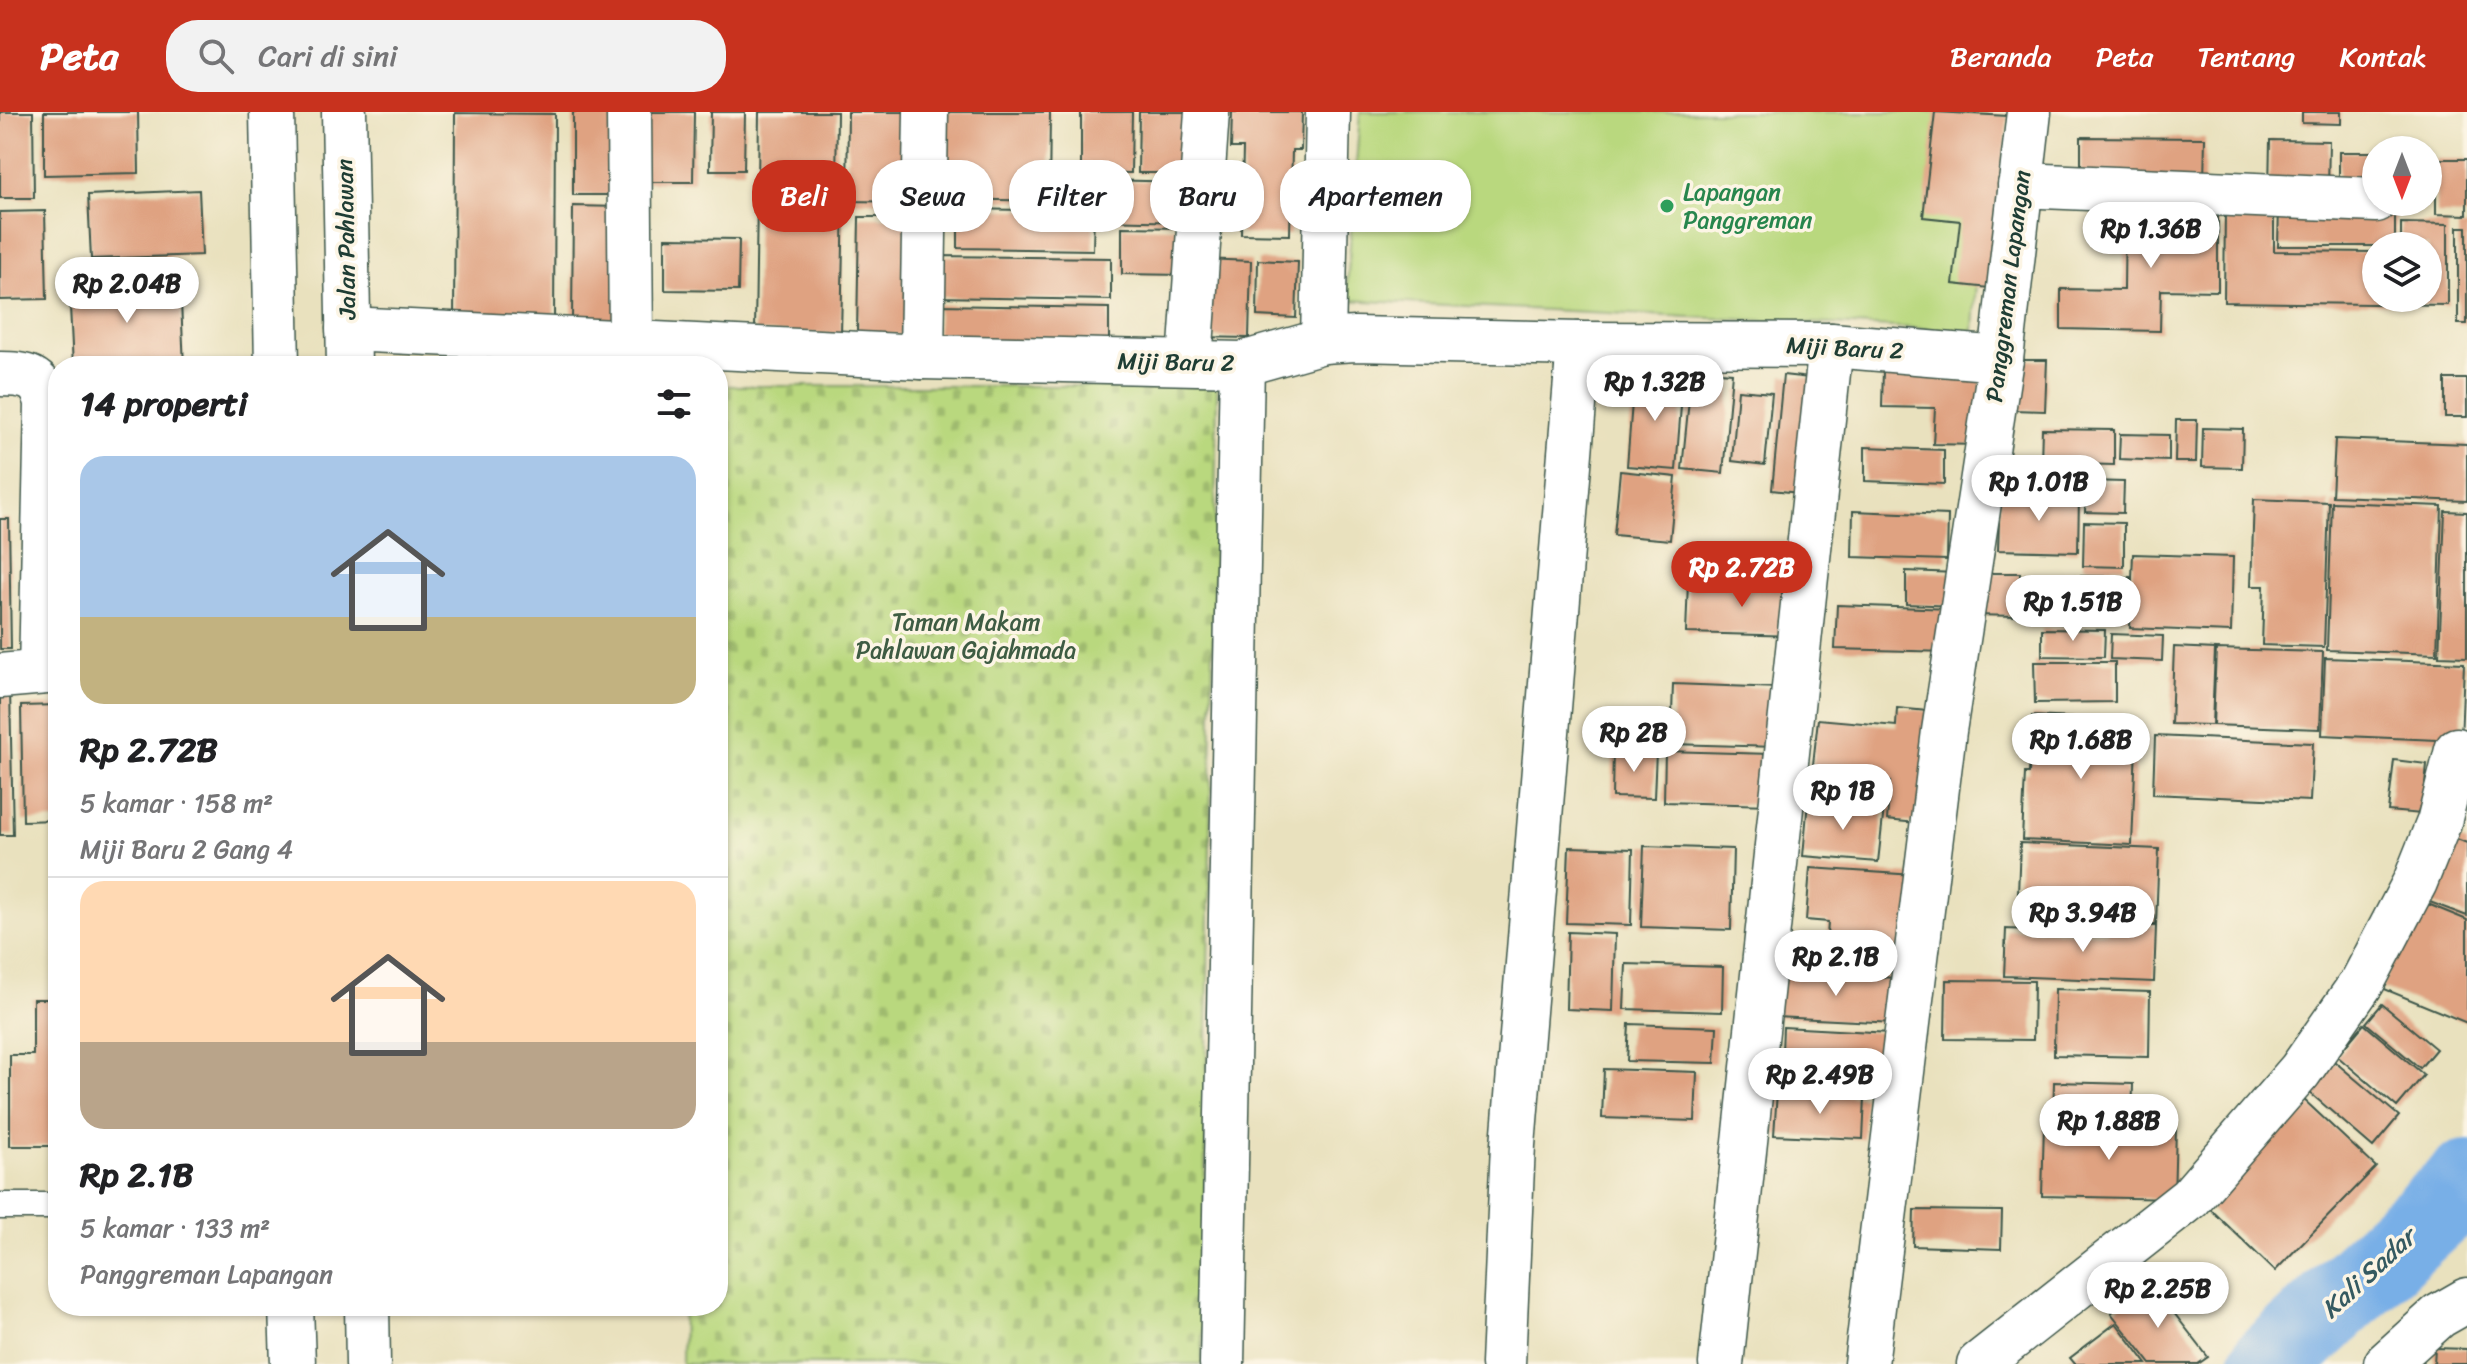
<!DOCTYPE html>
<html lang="id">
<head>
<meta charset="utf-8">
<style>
  :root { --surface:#fff; --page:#f2f2f2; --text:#202124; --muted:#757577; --line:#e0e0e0; --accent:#c8321e }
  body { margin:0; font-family:Sriracha,sans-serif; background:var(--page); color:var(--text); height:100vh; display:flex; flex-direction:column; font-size:30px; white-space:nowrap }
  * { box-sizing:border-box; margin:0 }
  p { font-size:26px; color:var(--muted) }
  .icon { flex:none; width:44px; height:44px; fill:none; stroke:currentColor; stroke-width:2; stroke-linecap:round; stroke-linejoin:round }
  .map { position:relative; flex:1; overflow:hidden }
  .panel { position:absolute; left:48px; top:244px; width:680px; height:960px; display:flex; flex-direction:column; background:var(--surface); border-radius:32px; box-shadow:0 2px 6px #0004 }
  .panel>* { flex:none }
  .banner { position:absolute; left:752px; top:48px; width:760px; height:72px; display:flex; gap:16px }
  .needle { width:52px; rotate:180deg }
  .tools { position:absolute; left:2362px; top:24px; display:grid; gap:16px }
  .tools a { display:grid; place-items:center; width:80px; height:80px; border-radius:50%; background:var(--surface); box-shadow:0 2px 6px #0004; font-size:40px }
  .price { position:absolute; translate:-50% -68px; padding:0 18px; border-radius:28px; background:#fff; color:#222; font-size:26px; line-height:52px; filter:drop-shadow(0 2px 4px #0008) }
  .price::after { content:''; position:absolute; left:50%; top:48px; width:24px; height:18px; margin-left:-12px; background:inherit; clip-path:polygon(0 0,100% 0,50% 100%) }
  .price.on { background:var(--accent); color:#fff }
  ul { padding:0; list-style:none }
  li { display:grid; align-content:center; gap:16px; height:424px; padding:0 32px }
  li+li { border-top:2px solid var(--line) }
  li span { display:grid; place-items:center; height:248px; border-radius:24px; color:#555 }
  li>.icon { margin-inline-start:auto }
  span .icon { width:144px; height:144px; fill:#fffc; stroke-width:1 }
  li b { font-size:34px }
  h2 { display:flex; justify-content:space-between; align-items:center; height:96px; padding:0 32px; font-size:34px }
  .chip { padding:0 28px; border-radius:32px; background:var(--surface); box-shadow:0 2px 6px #0004; font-size:28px; line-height:72px }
  .chip.on { background:var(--accent); color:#fff }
  header { display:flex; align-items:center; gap:48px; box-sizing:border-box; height:112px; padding:0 40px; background:var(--accent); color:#fff }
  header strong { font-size:38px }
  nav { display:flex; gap:44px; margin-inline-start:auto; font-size:28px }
  .search { width:560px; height:72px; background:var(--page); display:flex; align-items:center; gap:20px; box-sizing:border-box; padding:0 28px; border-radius:32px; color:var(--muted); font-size:30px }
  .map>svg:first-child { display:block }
</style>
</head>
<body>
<header>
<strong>Peta</strong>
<div class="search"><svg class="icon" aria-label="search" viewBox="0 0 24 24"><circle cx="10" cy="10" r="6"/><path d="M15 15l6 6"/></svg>Cari di sini</div>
<nav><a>Beranda</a><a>Peta</a><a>Tentang</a><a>Kontak</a></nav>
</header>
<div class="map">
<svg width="2467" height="1252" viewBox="0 0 2467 1252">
  <defs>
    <pattern id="cemetery-stones" width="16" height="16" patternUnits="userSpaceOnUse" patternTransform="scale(2)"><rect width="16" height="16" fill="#b9d87e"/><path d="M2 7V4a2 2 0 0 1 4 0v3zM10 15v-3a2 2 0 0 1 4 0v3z" fill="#9fba6e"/></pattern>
  </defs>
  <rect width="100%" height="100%" fill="#fcf5e5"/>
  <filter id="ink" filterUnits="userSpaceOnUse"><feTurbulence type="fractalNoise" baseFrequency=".0125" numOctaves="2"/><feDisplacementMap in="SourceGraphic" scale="16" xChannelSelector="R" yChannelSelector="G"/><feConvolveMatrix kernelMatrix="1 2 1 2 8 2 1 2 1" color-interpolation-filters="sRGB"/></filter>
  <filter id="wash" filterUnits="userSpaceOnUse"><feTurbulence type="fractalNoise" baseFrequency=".006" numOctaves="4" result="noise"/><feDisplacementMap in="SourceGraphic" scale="32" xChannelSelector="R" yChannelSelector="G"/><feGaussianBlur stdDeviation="1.8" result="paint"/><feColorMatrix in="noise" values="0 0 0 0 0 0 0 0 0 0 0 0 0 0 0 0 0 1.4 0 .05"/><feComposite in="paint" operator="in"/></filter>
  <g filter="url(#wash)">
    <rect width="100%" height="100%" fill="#e9e1be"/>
    <!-- cemetery -->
    <polygon fill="url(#cemetery-stones)" stroke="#6c8a59" stroke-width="2" points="718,274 1217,274 1202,1252 682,1252 683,1194 718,1194"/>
    <!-- garden -->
    <polygon fill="#b9d87e" stroke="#6c8a59" stroke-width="2" points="1360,0 1986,0 1973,219 1346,188"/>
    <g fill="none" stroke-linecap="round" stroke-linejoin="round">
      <!-- river -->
      <polyline stroke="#78afe7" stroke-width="82" points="2270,1252 2467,1069"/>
    </g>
    <g id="blocks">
      <!-- building -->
      <g fill="#dfa281">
        <polygon points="0,0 33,0 34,86 0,86"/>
        <polygon points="44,0 138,0 139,61 44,63"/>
        <rect x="573" y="0" width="48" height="83"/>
        <polygon points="645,0 694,0 693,70 644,70"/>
        <polygon points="711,0 745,0 744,58 710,58"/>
        <polygon points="759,0 837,0 836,74 758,73"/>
        <polygon points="848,0 916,0 914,90 847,89"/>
        <polygon points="945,0 1050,0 1049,89 943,87"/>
        <polygon points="1081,0 1132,0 1131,61 1081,60"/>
        <polygon points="1139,0 1190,0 1189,61 1138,61"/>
        <polygon points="1232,0 1302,0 1301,38 1292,38 1290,123 1241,122 1243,36 1231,36"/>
        <polygon points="1935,0 2008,4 1989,176 1953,172 1960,109 1923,105"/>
        <polygon points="2302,0 2341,0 2341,12 2302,11"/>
        <polygon points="455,1 555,2 554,216 454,216"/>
        <polygon points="2081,25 2205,26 2204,70 2081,69"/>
        <polygon points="2270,28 2329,29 2328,78 2269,77"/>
        <rect x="2339" y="40" width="37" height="42"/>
        <polygon points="2436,47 2467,47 2467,103 2436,102"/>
        <polygon points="1100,68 1190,70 1189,110 1100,108"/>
        <polygon points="199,78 202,143 91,147 88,83"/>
        <polygon points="757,86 844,88 841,222 755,220"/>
        <polygon points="573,94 621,95 621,210 572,210"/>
        <polygon points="2125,95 2218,96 2218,179 2161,178 2160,219 2061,217 2061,177 2124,178"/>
        <polygon points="2279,96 2395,98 2395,134 2278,134"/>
        <polygon points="958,97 1094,99 1093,138 958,136"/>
        <polygon points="2225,98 2274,98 2274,139 2376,140 2376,186 2428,186 2428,134 2401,134 2401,111 2448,112 2448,193 2224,190"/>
        <polygon points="45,99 47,187 0,188 0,100"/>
        <polygon points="859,105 914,105 913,223 857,222"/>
        <polygon points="1122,115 1185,116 1185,163 1122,162"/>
        <rect x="2458" y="115" width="9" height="97"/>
        <polygon points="665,126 739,127 738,179 665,178"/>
        <polygon points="935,144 1111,146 1111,188 934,185"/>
        <polygon points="1203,147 1251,149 1249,226 1200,225"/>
        <polygon points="1258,148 1298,150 1296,206 1257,204"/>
        <polygon points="180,169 184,254 73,254 69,174"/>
        <polygon points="938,193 1109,196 1109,236 937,233"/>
        <polygon points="2013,248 2047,248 2045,299 2013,298"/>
        <polygon points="1692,258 1732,261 1723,361 1682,357"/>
        <polygon points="1883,258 1981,261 1979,333 1933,332 1935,296 1882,295"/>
        <polygon points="1783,263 1818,267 1808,382 1772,378"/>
        <polygon points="1634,265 1683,268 1676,358 1627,354"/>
        <rect x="2445" y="267" width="22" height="38"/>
        <polygon points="1738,278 1772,281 1765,353 1732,349"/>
        <polygon points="2176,308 2197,308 2196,350 2175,350"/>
        <polygon points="2203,316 2243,317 2242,356 2202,355"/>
        <polygon points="2042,317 2114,318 2114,353 2041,351"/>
        <polygon points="2120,322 2169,323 2169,349 2119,347"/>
        <polygon points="2335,327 2467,332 2467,389 2332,384"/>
        <polygon points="1865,335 1944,338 1944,372 1865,369"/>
        <polygon points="1620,359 1676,365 1670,428 1614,423"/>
        <polygon points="2086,369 2124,370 2123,401 2085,400"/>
        <polygon points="2000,382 2079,385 2078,440 1998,438"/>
        <polygon points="2254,387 2329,390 2324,535 2262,533 2264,474 2251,474"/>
        <polygon points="2332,390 2442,394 2437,542 2327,538"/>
        <polygon points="1853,399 1948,403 1947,448 1852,445"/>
        <polygon points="2445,399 2467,400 2467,545 2439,544"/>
        <polygon points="0,407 9,407 11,537 0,537"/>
        <polygon points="2084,410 2124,411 2124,455 2083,454"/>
        <polygon points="2133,442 2233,445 2231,520 2130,516"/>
        <polygon points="1906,459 1957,461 1956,494 1906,492"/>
        <polygon points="1975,461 2020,461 2019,504 1973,503"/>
        <polygon points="2024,463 2130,465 2129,504 2023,502"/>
        <polygon points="1688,469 1797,472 1796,524 1686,521"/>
        <polygon points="1837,493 1951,497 1950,540 1835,537"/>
        <polygon points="2042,517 2105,518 2104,545 2042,544"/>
        <polygon points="2111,522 2163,524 2162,549 2110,547"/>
        <polygon points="2174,535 2215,537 2212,613 2171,612"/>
        <polygon points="2216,537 2323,540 2320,617 2213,613"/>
        <polygon points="2325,546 2464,551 2461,629 2322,623"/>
        <polygon points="2034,550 2115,550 2115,590 2035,591"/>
        <polygon points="1673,572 1780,576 1778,635 1671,632"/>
        <polygon points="0,577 10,577 13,723 0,723"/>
        <polygon points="58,593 58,708 23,709 21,594"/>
        <polygon points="1897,596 1937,600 1926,712 1887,708 1890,670 1812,662 1818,607 1896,614"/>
        <polygon points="2032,604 2137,609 2132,733 2022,728 2025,661 2029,661"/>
        <polygon points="2155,624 2313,631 2310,689 2153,682"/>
        <polygon points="1613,638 1656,639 1654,686 1612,685"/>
        <polygon points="1665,639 1771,642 1770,693 1664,690"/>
        <polygon points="2394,648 2427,652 2422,702 2388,699"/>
        <polygon points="1808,689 1884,696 1878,750 1803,744"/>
        <polygon points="2442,721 2467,731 2467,804 2419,786"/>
        <polygon points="2020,731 2159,737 2156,812 2017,807"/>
        <polygon points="1644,734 1733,737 1731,818 1641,815"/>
        <polygon points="1569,735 1633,737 1631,813 1566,811"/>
        <polygon points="1810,756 1914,763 1909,846 1826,840 1828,810 1806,808"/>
        <polygon points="2418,788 2467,808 2467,911 2382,876"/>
        <polygon points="2108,812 2156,814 2154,870 2004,864 2006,817 2107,821"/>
        <polygon points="1568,820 1615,822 1613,899 1566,897"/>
        <polygon points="1626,852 1723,855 1722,900 1624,897"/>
        <polygon points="1778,860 1897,866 1895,911 1776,905"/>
        <polygon points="1946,868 2034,869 2033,928 1945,927"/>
        <polygon points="2055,877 2150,880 2149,945 2054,943"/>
        <polygon points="33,887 58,887 58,1034 10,1034 10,943 33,943"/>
        <polygon points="2382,892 2436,937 2420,956 2366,911"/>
        <polygon points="1629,912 1717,915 1715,951 1627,949"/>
        <polygon points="2364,912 2424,963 2397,995 2337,944"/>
        <polygon points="1783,915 1890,921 1887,971 1781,966"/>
        <polygon points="2328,944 2399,1004 2373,1035 2302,974"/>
        <polygon points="1604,957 1697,960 1695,1009 1602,1006"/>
        <polygon points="2054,970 2133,972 2132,1012 2053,1010"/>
        <polygon points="1777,980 1865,985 1863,1027 1774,1023"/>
        <polygon points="2301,985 2376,1055 2275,1159 2201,1088"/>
        <polygon points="2044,1012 2176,1015 2174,1087 2042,1084"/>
        <polygon points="1914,1098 2002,1099 2001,1137 1913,1134"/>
        <polygon points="2150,1170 2208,1245 2198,1252 2151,1252 2111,1201"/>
        <polygon points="2116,1211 2147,1252 2075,1252 2070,1246"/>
        <polygon points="2435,1236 2467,1237 2467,1252 2434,1252"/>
      </g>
    </g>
  </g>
  <g filter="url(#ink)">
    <use href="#blocks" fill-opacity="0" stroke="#3d5649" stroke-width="2"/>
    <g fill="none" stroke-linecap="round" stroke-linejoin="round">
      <defs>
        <polyline id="lane" points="0,1094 58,1094"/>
        <g id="street">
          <polyline points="629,0 631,229"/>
          <polyline points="2020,73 2376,88"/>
          <polyline points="348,217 922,245 1242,252 1323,229 1355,227 1579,232 1831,233 2001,247"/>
          <polyline points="1323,229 1328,0"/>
          <polyline points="922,245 926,0"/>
          <polyline points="1190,250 1207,0"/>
          <path d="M0 262C25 262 41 264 47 291L41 560"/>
          <polyline points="0,564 58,559"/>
          <polyline points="1222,1252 1242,252"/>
          <polyline points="1503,1252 1513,1033 1579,232"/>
          <polyline points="1721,1252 1831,233"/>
          <polyline points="1866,1252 1944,619 2001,247 2029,0"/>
          <polyline points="1979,1252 2190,1086 2300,959 2363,869 2415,770 2439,710 2457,638"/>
          <polyline points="2386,1252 2439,1204 2467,1188"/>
        </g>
        <g id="secondary">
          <polyline points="272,0 277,254"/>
          <polyline points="344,0 349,254"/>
          <polyline points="291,1194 293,1252"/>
          <polyline points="367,1194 368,1252"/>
        </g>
      </defs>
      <!-- lane casing -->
      <use href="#lane" stroke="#3d5649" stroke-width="29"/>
      <!-- street casing -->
      <use href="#street" stroke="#3d5649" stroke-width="47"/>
      <!-- secondary casing -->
      <use href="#secondary" stroke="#3d5649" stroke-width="47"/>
      <!-- lane -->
      <use href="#lane" stroke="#fff" stroke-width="26"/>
      <!-- street -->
      <use href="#street" stroke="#fff" stroke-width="44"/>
      <!-- secondary -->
      <use href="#secondary" stroke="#fff" stroke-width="44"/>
    </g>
  </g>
  <!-- markers -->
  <circle fill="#2e9e5b" stroke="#fcf5e5" stroke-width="3" cx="1667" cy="94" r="8"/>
  <g text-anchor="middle" stroke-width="7" stroke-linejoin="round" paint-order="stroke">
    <!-- leisure labels -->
    <g font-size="24" fill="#27864d" stroke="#fcf5e5" text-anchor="start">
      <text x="1683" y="88">Lapangan<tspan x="1683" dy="28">Panggreman</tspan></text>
    </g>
    <!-- street labels -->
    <g font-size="24" fill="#1f3d34" stroke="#fcf5e5">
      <text transform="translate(346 127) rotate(-91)" y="8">Jalan Pahlawan</text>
      <text transform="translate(2008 174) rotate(-83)" y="8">Panggreman Lapangan</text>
      <text transform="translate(1845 236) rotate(3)" y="8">Miji Baru 2</text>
      <text transform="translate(1176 250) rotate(1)" y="8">Miji Baru 2</text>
    </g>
    <!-- park labels -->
    <g font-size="24" fill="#3e5c43" stroke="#fcf5e5">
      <text x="966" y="518">Taman Makam<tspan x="966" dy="28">Pahlawan Gajahmada</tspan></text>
    </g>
    <!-- water labels -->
    <g font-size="26" font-style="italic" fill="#355a61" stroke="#fcf5e5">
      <text transform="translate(2368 1161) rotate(-43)" y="9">Kali Sadar</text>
    </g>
  </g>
</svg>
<div class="tools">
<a><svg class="needle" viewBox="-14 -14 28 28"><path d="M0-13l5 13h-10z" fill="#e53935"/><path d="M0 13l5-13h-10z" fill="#757577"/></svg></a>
<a><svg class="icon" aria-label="layers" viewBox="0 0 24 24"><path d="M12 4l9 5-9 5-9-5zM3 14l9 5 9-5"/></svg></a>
</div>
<b class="price" style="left:2151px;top:158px">Rp 1.36B</b>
<b class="price" style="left:127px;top:213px">Rp 2.04B</b>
<b class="price" style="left:1655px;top:311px">Rp 1.32B</b>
<b class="price" style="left:2039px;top:411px">Rp 1.01B</b>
<b class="price on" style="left:1742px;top:497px">Rp 2.72B</b>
<b class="price" style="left:2073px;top:531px">Rp 1.51B</b>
<b class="price" style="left:1634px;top:662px">Rp 2B</b>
<b class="price" style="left:2081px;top:669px">Rp 1.68B</b>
<b class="price" style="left:1843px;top:720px">Rp 1B</b>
<b class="price" style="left:2083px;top:842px">Rp 3.94B</b>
<b class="price" style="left:1836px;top:886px">Rp 2.1B</b>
<b class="price" style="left:1820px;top:1004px">Rp 2.49B</b>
<b class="price" style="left:2109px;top:1050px">Rp 1.88B</b>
<b class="price" style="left:2158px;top:1218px">Rp 2.25B</b>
<div class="banner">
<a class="chip on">Beli</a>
<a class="chip">Sewa</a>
<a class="chip">Filter</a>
<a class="chip">Baru</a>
<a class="chip">Apartemen</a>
</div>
<section class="panel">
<h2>14 properti<svg class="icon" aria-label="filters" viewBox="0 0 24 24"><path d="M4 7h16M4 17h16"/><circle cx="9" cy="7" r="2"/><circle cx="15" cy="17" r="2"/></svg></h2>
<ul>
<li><span style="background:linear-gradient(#a9c7e8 65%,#c2b280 0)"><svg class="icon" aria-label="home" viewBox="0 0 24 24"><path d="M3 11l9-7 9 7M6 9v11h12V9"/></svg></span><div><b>Rp 2.72B</b><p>5 kamar · 158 m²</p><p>Miji Baru 2 Gang 4</p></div></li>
<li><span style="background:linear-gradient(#ffd9b3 65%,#b9a48a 0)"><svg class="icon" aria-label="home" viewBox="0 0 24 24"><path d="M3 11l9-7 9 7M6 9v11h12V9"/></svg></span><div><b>Rp 2.1B</b><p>5 kamar · 133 m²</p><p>Panggreman Lapangan</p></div></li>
</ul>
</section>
</div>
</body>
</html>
